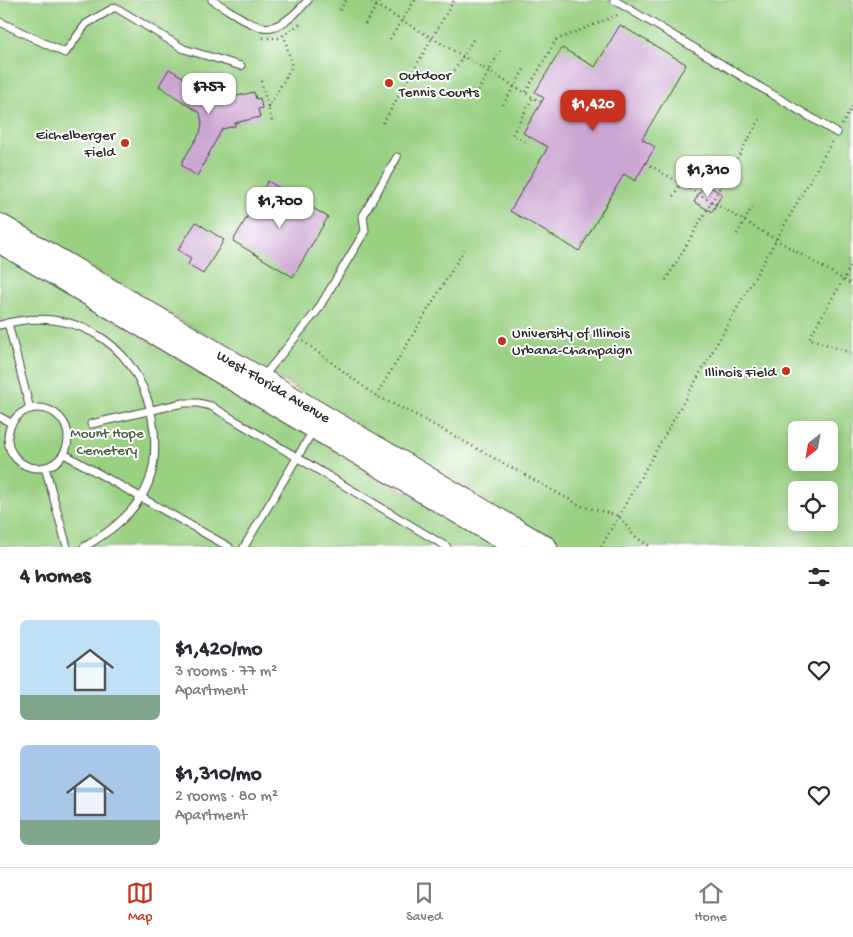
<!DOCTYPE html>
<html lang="en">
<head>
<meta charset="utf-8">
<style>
  :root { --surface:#fff; --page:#f7f7f7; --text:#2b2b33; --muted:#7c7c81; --line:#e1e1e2; --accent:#c8321e }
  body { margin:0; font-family:"Gochi Hand",sans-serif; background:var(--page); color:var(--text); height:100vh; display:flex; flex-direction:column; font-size:19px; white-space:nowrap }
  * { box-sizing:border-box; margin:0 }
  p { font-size:16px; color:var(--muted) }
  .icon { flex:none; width:28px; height:28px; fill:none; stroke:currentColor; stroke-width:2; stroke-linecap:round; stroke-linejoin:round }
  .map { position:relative; height:547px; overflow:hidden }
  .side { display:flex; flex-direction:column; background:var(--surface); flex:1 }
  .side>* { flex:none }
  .needle { width:32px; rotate:211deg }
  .tools { position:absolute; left:788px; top:421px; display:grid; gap:10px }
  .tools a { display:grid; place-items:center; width:50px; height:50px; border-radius:8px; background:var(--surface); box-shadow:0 2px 12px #0003; font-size:25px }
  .price { position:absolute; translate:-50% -42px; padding:0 11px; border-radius:10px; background:#fff; color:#222; font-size:16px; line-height:32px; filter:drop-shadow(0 1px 2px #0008) }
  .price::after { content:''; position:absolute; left:50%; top:30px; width:15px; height:11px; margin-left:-8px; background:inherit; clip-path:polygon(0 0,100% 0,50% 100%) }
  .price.selected { background:var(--accent); color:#fff }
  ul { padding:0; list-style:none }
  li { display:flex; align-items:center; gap:15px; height:125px; padding:0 20px }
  li span { display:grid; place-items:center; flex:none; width:140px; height:100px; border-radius:8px; color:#555 }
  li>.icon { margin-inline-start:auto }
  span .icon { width:60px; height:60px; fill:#fffc; stroke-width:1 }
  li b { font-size:21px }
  h2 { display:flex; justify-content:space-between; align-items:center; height:60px; padding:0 20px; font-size:21px }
  .tab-bar { display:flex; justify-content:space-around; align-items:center; height:70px; border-top:1px solid var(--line); background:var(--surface); font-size:14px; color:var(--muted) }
  .tab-bar a { display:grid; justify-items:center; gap:2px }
  .tab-bar .selected { color:var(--accent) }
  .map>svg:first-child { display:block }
</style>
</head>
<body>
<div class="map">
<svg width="853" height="547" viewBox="0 0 853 547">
  <rect width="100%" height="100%" fill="#fff"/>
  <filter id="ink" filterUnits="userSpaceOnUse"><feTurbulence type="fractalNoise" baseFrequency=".02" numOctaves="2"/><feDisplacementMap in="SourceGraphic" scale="10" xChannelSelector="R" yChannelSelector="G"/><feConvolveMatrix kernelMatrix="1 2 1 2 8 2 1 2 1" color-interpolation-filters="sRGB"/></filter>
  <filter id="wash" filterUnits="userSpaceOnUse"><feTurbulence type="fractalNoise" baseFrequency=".0096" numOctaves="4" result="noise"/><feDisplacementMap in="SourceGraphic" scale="20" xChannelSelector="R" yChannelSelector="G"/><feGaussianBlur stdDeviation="1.12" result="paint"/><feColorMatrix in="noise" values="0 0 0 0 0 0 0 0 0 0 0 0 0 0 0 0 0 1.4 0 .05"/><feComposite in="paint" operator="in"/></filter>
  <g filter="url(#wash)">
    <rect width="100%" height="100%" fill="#f4e1c7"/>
    <!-- green -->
    <g fill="#99d082" stroke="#627e56" fill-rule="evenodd">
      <path d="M0 0H853V547H565L0 214ZM796 430H829V462H796ZM796 490H829V522H796Z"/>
      <polygon points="0,253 499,547 0,547"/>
    </g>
    <g id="blocks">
      <!-- building -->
      <g fill="#cca6d3">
        <polygon points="620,25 686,64 642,139 655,147 635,181 624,174 579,251 510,211 548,147 523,133 544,98 535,92 562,48 595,67"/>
        <polygon points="169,69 205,90 213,99 228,95 228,98 254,92 256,99 260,98 262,108 258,109 260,117 235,123 235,126 222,129 197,176 182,166 182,162 200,133 202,123 200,113 159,86"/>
        <polygon points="268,181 328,217 293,277 233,241"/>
        <polygon points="705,184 722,194 712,212 694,202"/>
        <polygon points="196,222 224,240 203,274 188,265 191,258 178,250"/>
      </g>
    </g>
  </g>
  <g filter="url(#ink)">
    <use href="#blocks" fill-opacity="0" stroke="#494642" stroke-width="1"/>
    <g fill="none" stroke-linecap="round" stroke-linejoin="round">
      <defs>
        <g id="lane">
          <path d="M212 0C256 26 268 46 308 0"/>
          <polyline points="614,0 837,133"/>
          <polyline points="0,22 65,53 86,24 115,7 184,49 241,66"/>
          <polyline points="8,323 30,409"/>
          <path d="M0 325C79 302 146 350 154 431 156 453 154 478 141 497 128 518 105 535 84 547"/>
          <polyline points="262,378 317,311 365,231 363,216 397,157"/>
          <circle cx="38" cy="438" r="30"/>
          <polyline points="0,417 11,423"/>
          <polyline points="91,424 183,403 198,403 211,406 447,547"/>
          <polyline points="64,454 229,547"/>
          <polyline points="45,467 67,547"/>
          <polyline points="244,547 314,429"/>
        </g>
        <g id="secondary">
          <path id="s1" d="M0 224 547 547"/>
          <polyline points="0,243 515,547"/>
        </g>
      </defs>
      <!-- lane casing -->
      <use href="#lane" stroke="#494642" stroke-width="9"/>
      <!-- secondary casing -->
      <use href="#secondary" stroke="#494642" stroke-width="22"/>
      <!-- path -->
      <g stroke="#494642" stroke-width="2.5" stroke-dasharray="1 4" stroke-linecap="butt">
        <polyline points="367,0 541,102"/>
        <polyline points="340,10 346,0"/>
        <polyline points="365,24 380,0"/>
        <polyline points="263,38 279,38 300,24"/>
        <polyline points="390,39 415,0"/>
        <polyline points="452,75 475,36"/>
        <polyline points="261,81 272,121"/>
        <polyline points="478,91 500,51"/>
        <polyline points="526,92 556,40 620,14"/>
        <polyline points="503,105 526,66"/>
        <polyline points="268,108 292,66 284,35"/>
        <polyline points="383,123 454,0"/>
        <polyline points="842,125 853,105"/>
        <polyline points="525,141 512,135 533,97"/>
        <polyline points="646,163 853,285"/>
        <polyline points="673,196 691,167"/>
        <polyline points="737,234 754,204"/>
        <polyline points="853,263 809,338 853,354"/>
        <polyline points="666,280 760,119"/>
        <polyline points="303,341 376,396 416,415 581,506 619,516 634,536 651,547"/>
        <polyline points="376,396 464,250"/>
        <polyline points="601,547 833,140"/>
      </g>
      <!-- lane -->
      <use href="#lane" stroke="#fff" stroke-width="7"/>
      <!-- secondary -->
      <use href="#secondary" stroke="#fff" stroke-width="20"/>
    </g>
  </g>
  <!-- markers -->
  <g fill="#c8321e" stroke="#fff" stroke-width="2">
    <circle cx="389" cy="83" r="5"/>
    <circle cx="125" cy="143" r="5"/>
    <circle cx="502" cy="341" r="5"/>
    <circle cx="786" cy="371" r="5"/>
  </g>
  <g text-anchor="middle" stroke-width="4" stroke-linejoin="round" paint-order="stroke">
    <!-- poi labels -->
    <g font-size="15" fill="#2b2b2b" stroke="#fff" text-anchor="start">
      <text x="399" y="79">Outdoor<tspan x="399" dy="17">Tennis Courts</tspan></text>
      <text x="115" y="139" text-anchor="end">Eichelberger<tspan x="115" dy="17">Field</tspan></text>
      <text x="512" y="337">University of Illinois<tspan x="512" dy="17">Urbana-Champaign</tspan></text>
      <text x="776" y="376" text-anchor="end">Illinois Field</text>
    </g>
    <!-- street labels -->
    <g font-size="15" fill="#2b2b2b" stroke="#fff">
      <text dy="5" stroke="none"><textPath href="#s1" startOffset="318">West Florida Avenue</textPath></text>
    </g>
    <!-- park labels -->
    <g font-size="15" fill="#4c5d45" stroke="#fff">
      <text x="107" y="437">Mount Hope<tspan x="107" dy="17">Cemetery</tspan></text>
    </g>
  </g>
</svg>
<div class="tools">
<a><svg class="needle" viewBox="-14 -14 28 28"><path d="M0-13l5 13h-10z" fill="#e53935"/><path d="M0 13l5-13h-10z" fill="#7c7c81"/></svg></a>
<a><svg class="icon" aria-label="locate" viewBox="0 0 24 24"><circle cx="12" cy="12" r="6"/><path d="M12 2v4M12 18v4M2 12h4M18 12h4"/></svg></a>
</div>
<b class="price" style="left:209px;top:115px">$757</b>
<b class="price selected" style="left:593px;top:132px">$1,420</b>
<b class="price" style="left:708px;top:198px">$1,310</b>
<b class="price" style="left:280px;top:229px">$1,700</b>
</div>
<section class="side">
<h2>4 homes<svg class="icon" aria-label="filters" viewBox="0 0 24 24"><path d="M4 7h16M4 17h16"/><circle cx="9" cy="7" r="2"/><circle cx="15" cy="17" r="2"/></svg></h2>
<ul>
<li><span style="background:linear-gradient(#bfe0f5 75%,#7fa58c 0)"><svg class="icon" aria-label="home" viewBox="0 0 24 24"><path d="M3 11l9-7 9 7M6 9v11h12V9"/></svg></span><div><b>$1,420/mo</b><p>3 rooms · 77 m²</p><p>Apartment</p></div><svg class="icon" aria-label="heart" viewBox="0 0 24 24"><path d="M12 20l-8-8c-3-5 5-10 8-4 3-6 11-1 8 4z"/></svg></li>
<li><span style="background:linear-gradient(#a9c7e8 75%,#7fa58c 0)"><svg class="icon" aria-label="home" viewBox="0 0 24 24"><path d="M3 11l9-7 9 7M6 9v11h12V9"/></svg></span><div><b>$1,310/mo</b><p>2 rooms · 80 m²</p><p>Apartment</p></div><svg class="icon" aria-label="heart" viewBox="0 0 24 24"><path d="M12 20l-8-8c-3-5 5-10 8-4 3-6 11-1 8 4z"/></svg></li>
</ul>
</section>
<nav class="tab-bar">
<a class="selected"><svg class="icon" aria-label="map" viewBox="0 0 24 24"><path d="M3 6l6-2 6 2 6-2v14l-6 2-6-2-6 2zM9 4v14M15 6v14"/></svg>Map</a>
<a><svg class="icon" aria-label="saved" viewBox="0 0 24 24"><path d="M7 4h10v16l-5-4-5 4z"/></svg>Saved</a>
<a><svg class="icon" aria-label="home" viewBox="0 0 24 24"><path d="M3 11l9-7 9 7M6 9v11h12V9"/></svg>Home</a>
</nav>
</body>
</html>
